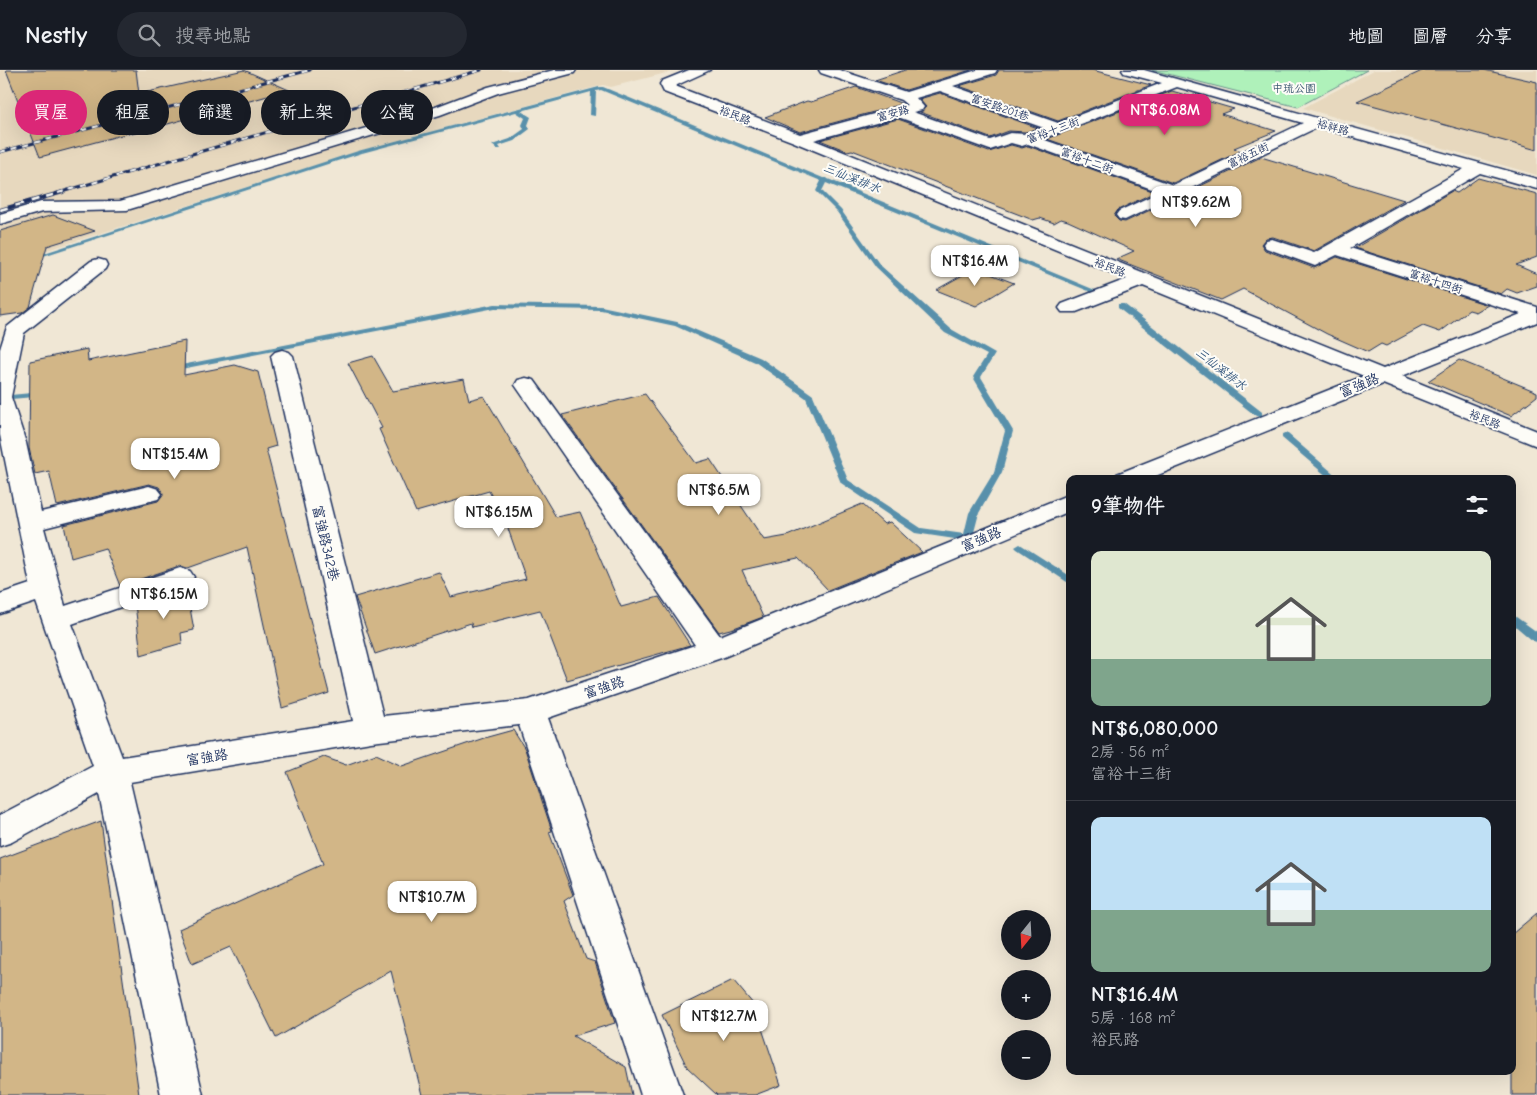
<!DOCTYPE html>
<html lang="zh-TW">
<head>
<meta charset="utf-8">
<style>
  :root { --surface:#171b24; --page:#242831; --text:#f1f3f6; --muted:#9ea1a6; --line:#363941; --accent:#db2777 }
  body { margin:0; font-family:"Comic Neue","LXGW WenKai TC",sans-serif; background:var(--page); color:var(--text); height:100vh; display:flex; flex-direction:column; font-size:19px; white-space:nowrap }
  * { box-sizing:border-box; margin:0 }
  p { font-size:16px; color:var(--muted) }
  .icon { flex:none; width:28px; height:28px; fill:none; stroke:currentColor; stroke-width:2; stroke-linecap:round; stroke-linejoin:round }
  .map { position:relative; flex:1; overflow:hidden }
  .sheet { position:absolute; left:1066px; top:405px; width:450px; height:600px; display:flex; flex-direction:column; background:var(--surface); border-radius:10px; box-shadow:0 5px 20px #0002 }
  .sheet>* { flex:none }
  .hud { position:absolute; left:15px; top:20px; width:475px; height:45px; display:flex; gap:10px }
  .needle { width:32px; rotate:198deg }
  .fabs { position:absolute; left:1001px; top:840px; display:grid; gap:10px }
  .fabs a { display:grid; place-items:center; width:50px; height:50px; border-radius:50%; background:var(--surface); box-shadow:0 5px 20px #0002; font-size:25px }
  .price { position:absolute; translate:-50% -42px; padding:0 11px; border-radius:10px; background:#fff; color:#222; font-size:16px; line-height:32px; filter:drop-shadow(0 1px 2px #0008) }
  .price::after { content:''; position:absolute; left:50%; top:30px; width:15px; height:11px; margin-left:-8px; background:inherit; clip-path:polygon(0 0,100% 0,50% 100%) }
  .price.on { background:var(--accent); color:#fff }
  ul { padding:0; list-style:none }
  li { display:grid; align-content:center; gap:10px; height:265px; padding:0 25px }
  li+li { border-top:1px solid var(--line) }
  li span { display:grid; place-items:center; height:155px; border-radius:10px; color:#555 }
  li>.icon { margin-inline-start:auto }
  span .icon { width:90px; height:90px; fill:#fffc; stroke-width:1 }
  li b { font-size:21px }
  h2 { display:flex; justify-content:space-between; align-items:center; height:60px; padding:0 25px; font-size:21px }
  .tag { padding:0 18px; border-radius:22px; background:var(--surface); box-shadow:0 5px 20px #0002; font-size:18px; line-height:45px }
  .tag.on { background:var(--accent); color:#fff }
  header { display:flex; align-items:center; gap:30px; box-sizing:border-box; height:70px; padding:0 25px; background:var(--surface); border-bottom:1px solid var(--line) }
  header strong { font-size:24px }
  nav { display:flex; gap:28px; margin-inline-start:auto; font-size:18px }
  .search { width:350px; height:45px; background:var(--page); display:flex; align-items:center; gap:12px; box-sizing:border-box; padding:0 18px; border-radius:28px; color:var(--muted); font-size:19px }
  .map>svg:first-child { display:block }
</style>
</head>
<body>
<header>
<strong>Nestly</strong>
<div class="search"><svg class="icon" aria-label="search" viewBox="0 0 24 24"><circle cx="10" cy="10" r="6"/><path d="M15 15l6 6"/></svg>搜尋地點</div>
<nav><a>地圖</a><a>圖層</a><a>分享</a></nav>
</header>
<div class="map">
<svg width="1537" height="1025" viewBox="0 0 1537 1025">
  <rect width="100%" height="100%" fill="#f0e7d5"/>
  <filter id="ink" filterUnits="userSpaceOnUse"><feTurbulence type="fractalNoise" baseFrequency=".02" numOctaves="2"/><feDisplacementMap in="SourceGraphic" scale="10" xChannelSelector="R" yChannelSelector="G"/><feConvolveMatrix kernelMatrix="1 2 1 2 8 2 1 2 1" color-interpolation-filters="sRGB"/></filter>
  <g filter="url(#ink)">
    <!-- built -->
    <g fill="#e7d8be">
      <polygon points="0,0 678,0 611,17 603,15 367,79 0,195"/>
      <polygon points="1374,0 1537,0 1537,105 1303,38"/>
    </g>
    <!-- green -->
    <polygon fill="#aff1ba" stroke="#65908c" points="1152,0 1367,0 1298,37"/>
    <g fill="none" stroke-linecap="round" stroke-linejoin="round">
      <!-- stream -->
      <g fill="#5890ab" fill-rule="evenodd">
        <polygon points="599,17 603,17 823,108 827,108 828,109 1095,220 1095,222 1091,222 826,113 822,121 841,140 880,195 951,259 995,284 981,307 1013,361 1002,402 979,443 973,466 976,468 974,470 968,471 915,463 841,413 806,328 755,292 675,256 601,240 495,238 171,301 167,299 171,297 495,234 601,236 677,252 761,288 813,325 848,410 921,458 964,464 969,443 994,402 1005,361 973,307 987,285 945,263 876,197 837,142 816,121 821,111 601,20 596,21 595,46 590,45 591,22 521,41 531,47 528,55 530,59 514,71 499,76 501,79 497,79 492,75 510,69 524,59 522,55 525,48 516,42 362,83 34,189 29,188 358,81"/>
        <polygon points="1118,234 1124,234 1262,342 1262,346 1256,346 1118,238"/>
        <polygon points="42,322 45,322 45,326 0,330 0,326"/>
        <polygon points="1285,363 1288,364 1340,409 1330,409 1282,368 1282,364"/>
        <polygon points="1020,474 1070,506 1070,514 1017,479 1015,477"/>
        <polygon points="1512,544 1537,562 1537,572 1533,571 1512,553"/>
      </g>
    </g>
    <!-- building -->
    <g fill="#d2b687" stroke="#1b2f5e">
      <polygon points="6,0 136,0 139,24 244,0 289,20 132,64 129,63 40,87"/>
      <polygon points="905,0 971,0 906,20 875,10"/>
      <polygon points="999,0 1092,0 1151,15 1058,51 959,16 996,5"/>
      <polygon points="1424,0 1484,0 1537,12 1537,80 1357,31"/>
      <polygon points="856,17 903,34 800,62 765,47 807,31 811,32"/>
      <polygon points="1172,21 1234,39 1221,44 1276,61 1234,78 1241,81 1173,113 1047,69"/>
      <polygon points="940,23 1038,58 1026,62 1009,61 990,68 920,42 926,37 919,29"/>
      <polygon points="898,49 989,82 1011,75 1022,78 1028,76 1155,122 1118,140 1114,146 1119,151 1125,152 1261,87 1404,130 1314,181 1273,167 1266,168 1261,174 1265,180 1314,198 1337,187 1488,235 1476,242 1469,240 1440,262 1423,256 1386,276 1381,274 1368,282 1327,264 1243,219 1221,230 1116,189 1134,181 1068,151 1061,149 1054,153 1040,148 1033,150 852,80 847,81 820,70"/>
      <polygon points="1478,108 1537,124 1537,187 1516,195 1537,204 1537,216 1517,223 1507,219 1501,224 1355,178 1452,121 1457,123"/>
      <polygon points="53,145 95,161 47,176 30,237 22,243 0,246 0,161"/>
      <polygon points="975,198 1014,213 976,236 936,220"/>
      <polygon points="185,271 184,305 235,295 258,302 276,376 266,379 329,623 282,638 247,477 188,498 179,496 120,516 105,478 71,488 64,455 158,431 163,423 159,417 149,414 57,436 49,401 35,404 29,378 30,291 87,279 88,291"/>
      <polygon points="373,286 393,321 464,309 469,330 484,326 556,447 580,442 621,537 659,527 690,575 567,610 540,540 472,557 471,553 375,584 355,527 439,502 451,527 526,509 497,428 493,429 489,421 416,442 379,359 382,358 348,293"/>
      <polygon points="1459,290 1537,322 1537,326 1511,346 1428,311"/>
      <polygon points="645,324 696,393 710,389 764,470 787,466 862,434 884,454 890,452 922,482 828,520 798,488 742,500 763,547 734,558 719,562 562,345"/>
      <polygon points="186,516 194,560 181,563 182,573 141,585 135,534"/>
      <polygon points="513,660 525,679 552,761 549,762 573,825 564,831 586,889 595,892 615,953 573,966 626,997 632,1025 422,1025 391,901 276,968 231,877 192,894 179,859 323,794 287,702 324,687 346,695 376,684 402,696 484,668"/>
      <polygon points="101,751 139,1025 0,1025 0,789"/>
      <polygon points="1537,843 1537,1025 1512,1025 1512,864"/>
      <polygon points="733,910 754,935 781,1015 755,1025 717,1025 687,997 662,945"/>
    </g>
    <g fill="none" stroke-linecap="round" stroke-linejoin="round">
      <defs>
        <g id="minor">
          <polygon points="554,0 576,0 574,3 498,23 440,45 127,140 42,142 0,154 0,144 41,132 120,131 430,39 488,17"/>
          <path d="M689 0H710L675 16 800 64 907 35 901 30 821 3 819 0H839L906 22 977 0H997L995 3 953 16 1058 53 1162 13 1124 3 1122 0H1144L1537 109V119L1480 103 1350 178 1537 237V252L1402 306 1537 361V376L1383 314 1148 409H1114L1117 404 1364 306 1143 216 1076 242H1062L1059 238 1062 234 1127 209 794 72 664 22 660 14 662 11ZM1177 17 1303 53 1173 115 1042 69ZM940 21 1044 58 1026 64 1010 63 990 70 913 42 922 40 924 37 916 28ZM898 47 990 80 1011 73 1022 76 1028 74 1160 122 1119 141 1116 145 1119 149 1125 150 1318 57 1464 99 1314 183 1272 169 1266 170 1263 174 1266 178 1315 196 1337 185 1521 244 1383 299 814 70Z"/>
          <polygon points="98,189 105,191 107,195 105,199 24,263 11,327 26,373 41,442 149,416 158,419 162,424 158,429 44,458 65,536 180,498 190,501 194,507 190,513 72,554 122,687 353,651 271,286 275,282 282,280 289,282 293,286 383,646 529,630 695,575 515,315 518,310 526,308 534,310 720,566 1070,424 1070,441 724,587 548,648 683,1025 641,1025 519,655 371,672 130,712 203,1025 161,1025 99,724 12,772 0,776 0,745 93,696 36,532 0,544 0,524 30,514 0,365 0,279 7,257 91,191"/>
        </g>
      </defs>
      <!-- minor casing -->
      <use href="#minor" stroke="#1b2f5e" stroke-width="3"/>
      <!-- minor -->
      <use href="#minor" fill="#fdfcf7" fill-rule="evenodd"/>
      <defs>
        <g id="rail-far1">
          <polyline points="0,82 310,0"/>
          <polyline points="58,123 481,0"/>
        </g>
        <polyline id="rail" points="0,140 63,122"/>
      </defs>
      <!-- rail-far1 casing -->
      <use href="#rail-far1" stroke="#1b2f5e" stroke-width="3"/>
      <!-- rail casing -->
      <use href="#rail" stroke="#1b2f5e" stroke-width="4"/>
      <!-- rail-far1 -->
      <use href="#rail-far1" stroke="#fdfcf7" stroke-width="2" stroke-dasharray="6" stroke-linecap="butt"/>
      <!-- rail -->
      <use href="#rail" stroke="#fdfcf7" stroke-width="2.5" stroke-dasharray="8" stroke-linecap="butt"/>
    </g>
  </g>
  <g text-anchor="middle" stroke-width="4" stroke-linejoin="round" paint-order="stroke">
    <!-- far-park labels -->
    <g font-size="11" fill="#395670" stroke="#fdfcf7">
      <text x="1294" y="22">中琉公園</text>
    </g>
    <!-- far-street labels -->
    <g font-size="11" fill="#1b2f5e" stroke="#fdfcf7">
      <text transform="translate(1000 37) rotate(19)" y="4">富安路201巷</text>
      <text transform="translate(893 43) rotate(-15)" y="4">富安路</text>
      <text transform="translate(735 45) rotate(21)" y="4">裕民路</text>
      <text transform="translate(1333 57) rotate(15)" y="4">裕祥路</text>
      <text transform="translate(1053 60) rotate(-20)" y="4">富裕十三街</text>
      <text transform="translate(1248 85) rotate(-26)" y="4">富裕五街</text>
      <text transform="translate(1087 90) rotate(20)" y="4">富裕十二街</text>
      <text transform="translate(1110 197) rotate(22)" y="4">裕民路</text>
      <text transform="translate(1436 211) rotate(18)" y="4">富裕十四街</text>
      <text transform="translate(1485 349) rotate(22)" y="4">裕民路</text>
    </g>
    <!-- far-water labels -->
    <g font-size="12" font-style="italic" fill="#34577e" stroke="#fdfcf7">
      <text transform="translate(852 108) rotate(22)" y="4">三仙溪排水</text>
      <text transform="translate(1221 299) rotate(38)" y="4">三仙溪排水</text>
    </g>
    <!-- street labels -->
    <g font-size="14" fill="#1b2f5e" stroke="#fdfcf7">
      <text transform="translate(1359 315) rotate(-22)" y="5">富強路</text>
      <text transform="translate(981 469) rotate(-23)" y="5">富強路</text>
      <text transform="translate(326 473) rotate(77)" y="5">富強路342巷</text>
      <text transform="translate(604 617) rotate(-19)" y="5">富強路</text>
      <text transform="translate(207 687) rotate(-9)" y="5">富強路</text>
    </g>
  </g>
</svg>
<div class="fabs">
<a><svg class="needle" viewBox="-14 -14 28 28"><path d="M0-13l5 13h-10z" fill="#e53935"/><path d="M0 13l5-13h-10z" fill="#9ea1a6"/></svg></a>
<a>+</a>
<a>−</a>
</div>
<b class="price on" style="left:1165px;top:66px">NT$6.08M</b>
<b class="price" style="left:1196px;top:158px">NT$9.62M</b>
<b class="price" style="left:975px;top:217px">NT$16.4M</b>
<b class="price" style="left:175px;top:410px">NT$15.4M</b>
<b class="price" style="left:719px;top:446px">NT$6.5M</b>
<b class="price" style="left:499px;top:468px">NT$6.15M</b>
<b class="price" style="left:164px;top:550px">NT$6.15M</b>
<b class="price" style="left:432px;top:853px">NT$10.7M</b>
<b class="price" style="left:724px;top:972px">NT$12.7M</b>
<div class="hud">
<a class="tag on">買屋</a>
<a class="tag">租屋</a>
<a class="tag">篩選</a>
<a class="tag">新上架</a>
<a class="tag">公寓</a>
</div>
<section class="sheet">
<h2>9筆物件<svg class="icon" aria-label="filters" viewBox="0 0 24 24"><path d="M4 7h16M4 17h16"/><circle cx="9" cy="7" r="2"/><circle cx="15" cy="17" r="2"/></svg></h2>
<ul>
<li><span style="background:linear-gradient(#dfe7d0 70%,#7fa58c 0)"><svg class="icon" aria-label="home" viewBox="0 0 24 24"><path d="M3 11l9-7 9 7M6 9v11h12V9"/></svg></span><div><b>NT$6,080,000</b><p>2房 · 56 m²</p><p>富裕十三街</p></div></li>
<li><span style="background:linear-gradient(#bfe0f5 60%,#7fa58c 0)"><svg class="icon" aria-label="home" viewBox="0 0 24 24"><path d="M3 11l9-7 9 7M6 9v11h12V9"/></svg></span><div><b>NT$16.4M</b><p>5房 · 168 m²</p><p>裕民路</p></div></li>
</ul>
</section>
</div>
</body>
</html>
